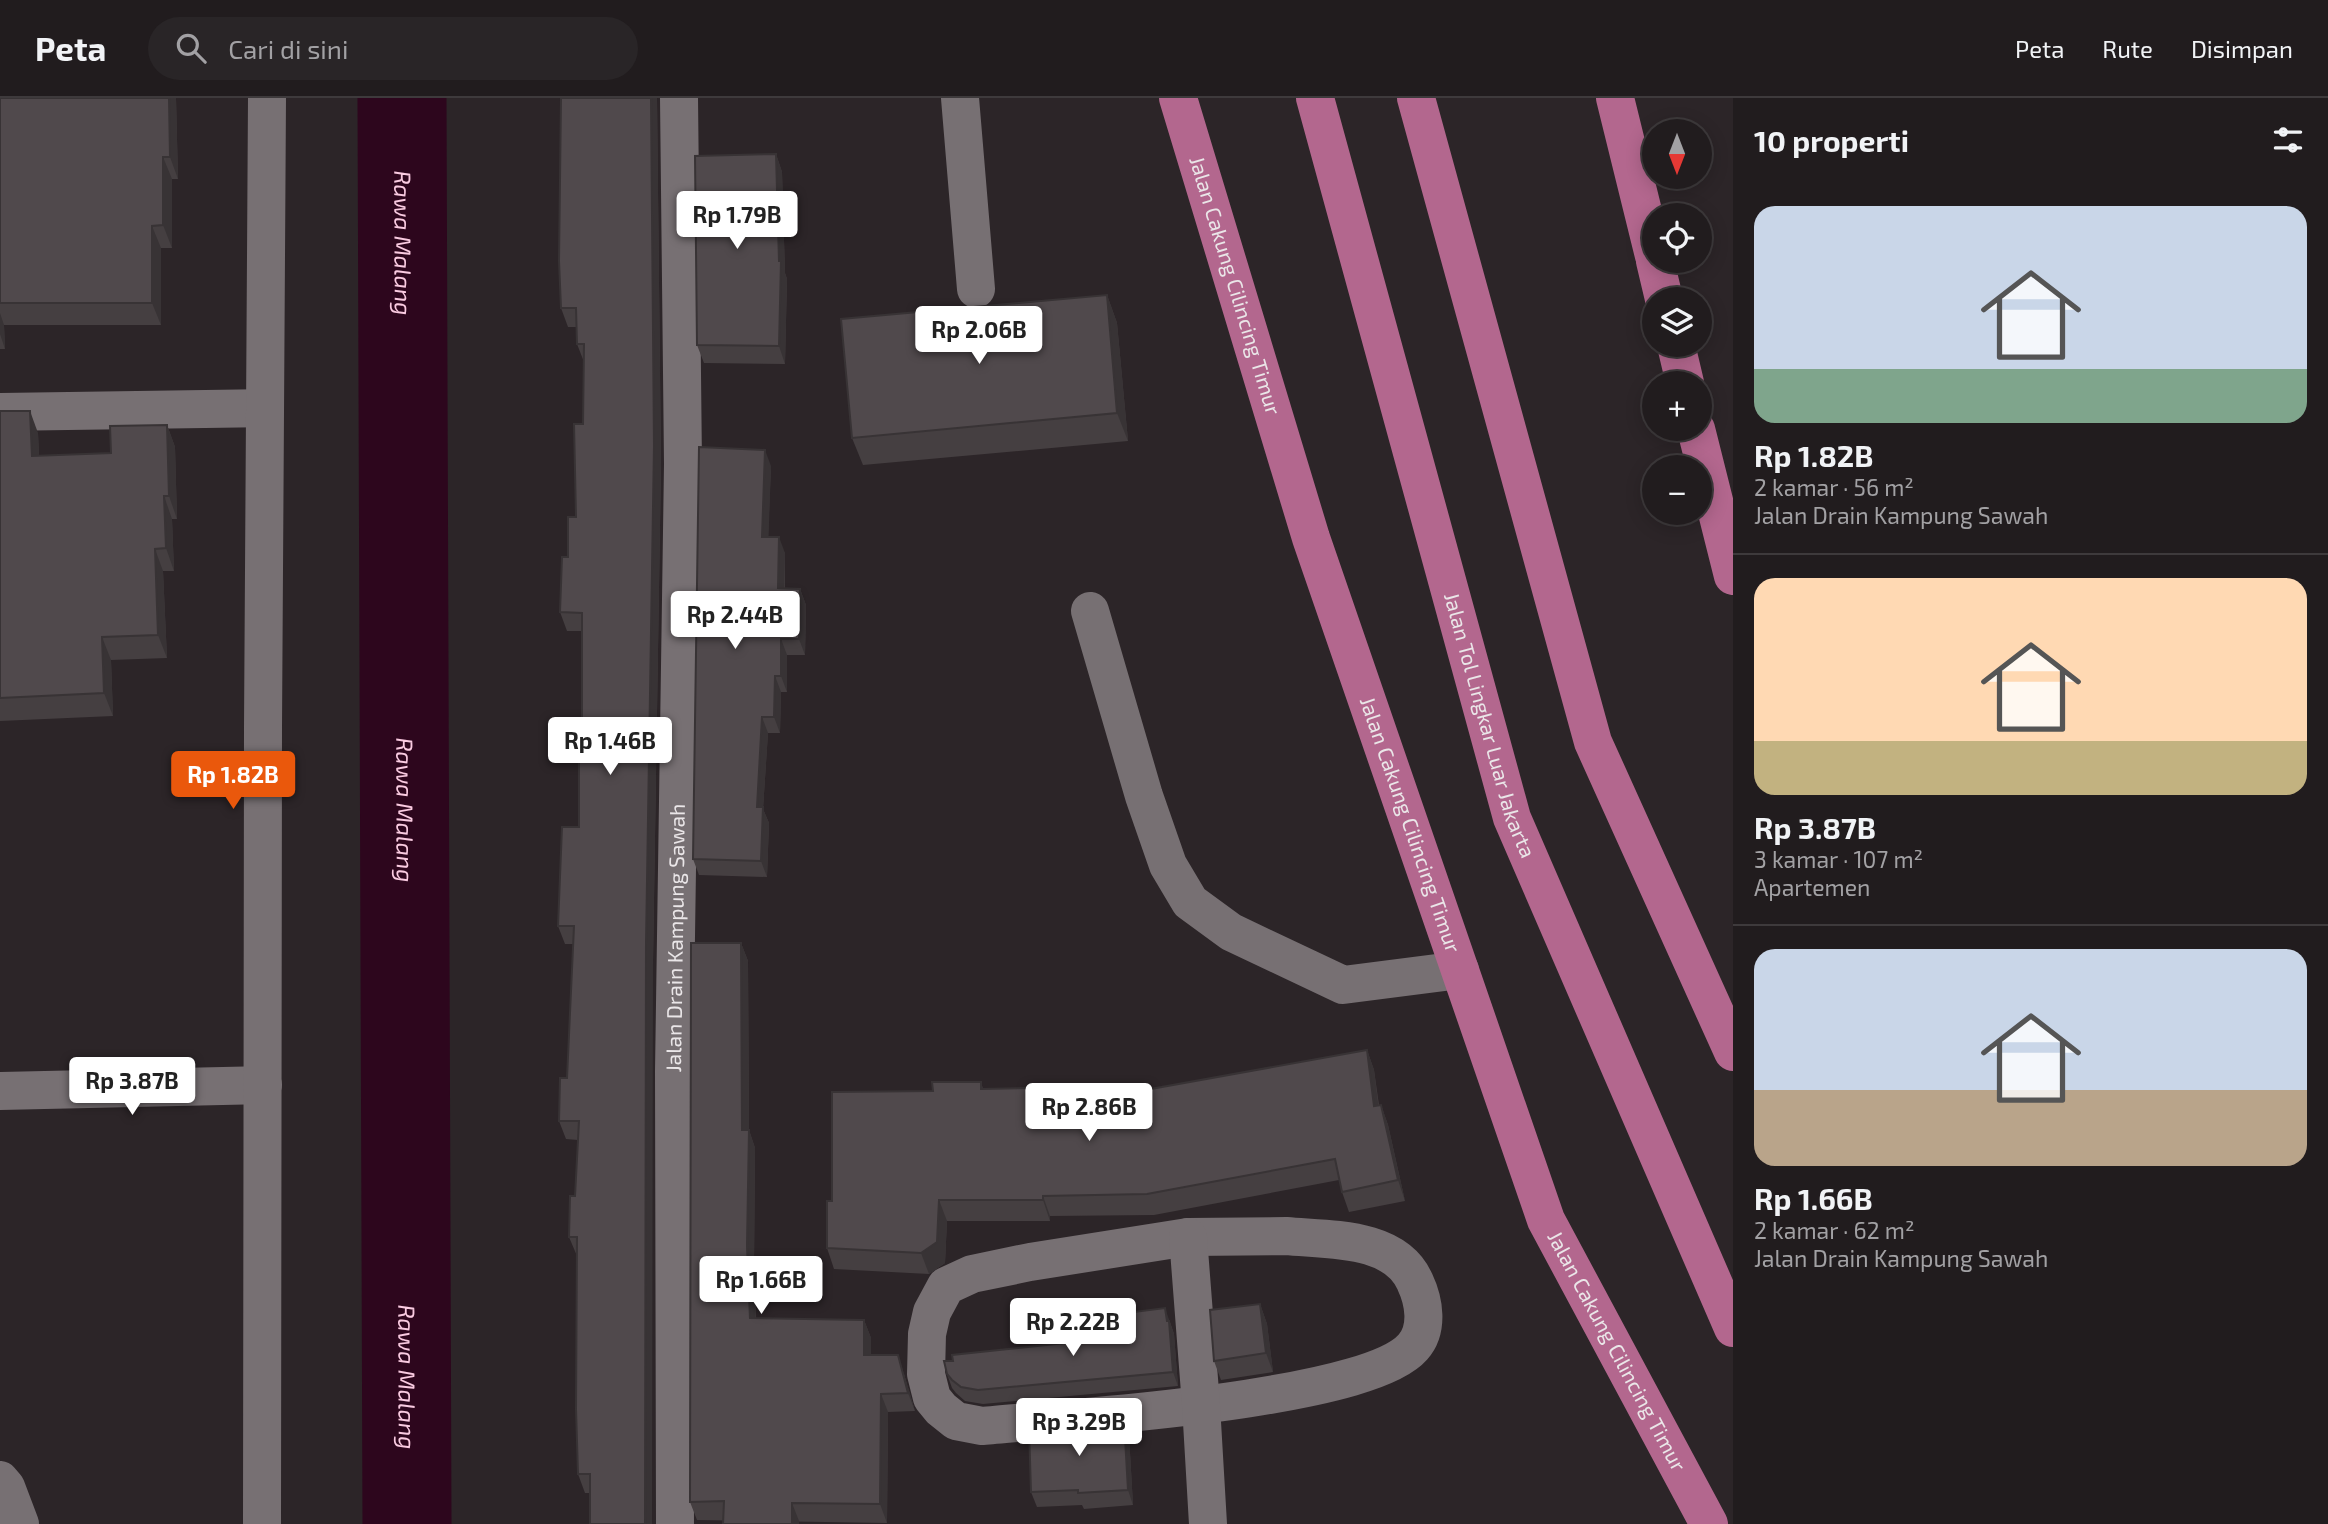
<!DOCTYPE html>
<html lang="id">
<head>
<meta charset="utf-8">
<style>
  :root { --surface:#211c1e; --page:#292527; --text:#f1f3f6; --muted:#a2a1a4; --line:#3e3a3c; --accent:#ea580c }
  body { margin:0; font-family:"Exo 2",sans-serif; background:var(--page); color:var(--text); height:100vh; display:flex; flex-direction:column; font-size:26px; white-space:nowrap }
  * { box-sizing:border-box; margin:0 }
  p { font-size:23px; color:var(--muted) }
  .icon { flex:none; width:38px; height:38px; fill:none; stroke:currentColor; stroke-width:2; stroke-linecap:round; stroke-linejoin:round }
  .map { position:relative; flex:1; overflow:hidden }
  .side { display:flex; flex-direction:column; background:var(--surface); width:595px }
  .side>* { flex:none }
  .needle { width:46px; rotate:180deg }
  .tools { position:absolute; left:1642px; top:21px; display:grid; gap:14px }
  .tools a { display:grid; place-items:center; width:70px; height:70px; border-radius:50%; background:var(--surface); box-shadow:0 4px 18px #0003,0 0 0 2px var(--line); font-size:35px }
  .price { position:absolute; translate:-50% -60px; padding:0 16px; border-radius:7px; background:#fff; color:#222; font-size:23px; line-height:46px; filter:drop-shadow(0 2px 4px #0008) }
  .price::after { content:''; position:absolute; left:50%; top:42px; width:21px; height:16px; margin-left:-10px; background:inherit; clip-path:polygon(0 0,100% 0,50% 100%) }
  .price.active { background:var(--accent); color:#fff }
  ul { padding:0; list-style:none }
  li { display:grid; align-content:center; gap:14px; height:371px; padding:0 21px }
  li+li { border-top:2px solid var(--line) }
  li span { display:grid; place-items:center; height:217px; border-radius:21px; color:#555 }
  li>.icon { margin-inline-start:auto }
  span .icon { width:126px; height:126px; fill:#fffc; stroke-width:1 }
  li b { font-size:30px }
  h2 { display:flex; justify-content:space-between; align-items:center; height:84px; padding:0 21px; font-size:30px }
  header { display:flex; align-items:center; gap:42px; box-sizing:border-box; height:98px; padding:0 35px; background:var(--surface); border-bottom:2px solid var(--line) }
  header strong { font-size:33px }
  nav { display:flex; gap:38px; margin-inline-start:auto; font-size:24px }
  .search { width:490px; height:63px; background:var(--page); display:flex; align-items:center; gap:18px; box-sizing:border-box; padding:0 24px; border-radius:38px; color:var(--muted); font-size:26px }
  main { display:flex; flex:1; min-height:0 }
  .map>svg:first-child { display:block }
</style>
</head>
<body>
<header>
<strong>Peta</strong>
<div class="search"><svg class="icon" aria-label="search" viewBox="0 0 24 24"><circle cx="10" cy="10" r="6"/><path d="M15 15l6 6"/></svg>Cari di sini</div>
<nav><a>Peta</a><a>Rute</a><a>Disimpan</a></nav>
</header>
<main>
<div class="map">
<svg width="1733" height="1426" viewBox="0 0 1733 1426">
  <rect width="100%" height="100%" fill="#2c2528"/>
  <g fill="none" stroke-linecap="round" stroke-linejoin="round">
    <!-- river -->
    <path stroke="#2d061d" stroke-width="89" id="s1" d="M402 0 407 1426"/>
    <!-- minor -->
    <g stroke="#777073" stroke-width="38">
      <polyline points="960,0 976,191"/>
      <polyline points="0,314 265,310"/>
      <polyline points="1090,513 1144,698 1168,767 1190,804 1231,834 1343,887 1460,872"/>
      <polyline points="0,993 263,987"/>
      <path d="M1286 1138C1328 1142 1395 1138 1415 1184 1424 1203 1429 1231 1413 1249 1366 1303 1063 1320 982 1328L956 1323 941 1311 932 1300 926 1276 927 1236 932 1214 946 1188 972 1176 1030 1164 1188 1139Z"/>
      <polyline points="1188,1139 1201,1307 1208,1426"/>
      <polyline points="0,1382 6,1389 20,1426"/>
      <polyline points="262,1426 263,630 267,0"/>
      <path id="s2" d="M675 1426 674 973 683 366 679 0"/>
    </g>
    <!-- highway -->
    <g stroke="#b3678e" stroke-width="38">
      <path id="s3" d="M1178 0 1311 440 1546 1122 1709 1426"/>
      <path id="s4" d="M1315 0 1512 720 1733 1230"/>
      <polyline points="1416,0 1593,644 1733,954"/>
      <polyline points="1615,0 1654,158"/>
      <polyline points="1655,163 1664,201"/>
      <polyline points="1676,247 1685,285"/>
      <polyline points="1696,331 1733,478"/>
    </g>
  </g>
  <!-- wall -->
  <g fill="#453f41">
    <polygon points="0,0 176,0 178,81 172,81 172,150 161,150 161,227 4,227 5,251 0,251"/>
    <polygon points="561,0 657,0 661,366 653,864 590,1395 585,1395 578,1376 577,1158 569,1139 575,1098 578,1042 566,1041 559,1023 567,980 573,846 565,846 558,828 579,729 582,657 582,533 567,533 560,514 568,459 576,419 583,326 584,264 577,246 576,229 568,229 561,210"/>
    <polygon points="776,56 782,74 785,175 787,181 785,266 704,265 697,247"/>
    <polygon points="1107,197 1117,225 1128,343 863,367 852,340"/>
    <polygon points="0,313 38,335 39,358 111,355 167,327 175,349 177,421 172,421 174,473 163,473 167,560 111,562 113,618 0,623"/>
    <polygon points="771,368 768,439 785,455 785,490 800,491 806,507 805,557 787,557 787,594 781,594 780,635 768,635 763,711 769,725 767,779 699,777 693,761"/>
    <polygon points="741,845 748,863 749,1032 755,1050 754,1167 756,1221 864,1222 871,1240 871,1257 904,1276 915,1313 888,1314 887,1425 697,1422 690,1404"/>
    <polygon points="1367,952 1374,972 1379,1007 1381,1007 1388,1027 1405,1103 1349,1114 1342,1094 1339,1082 1154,1117 1050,1118 1050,1123 947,1123 945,1165 929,1176 834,1171 827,1150 832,1103 933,993 981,984 983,991 1088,1002"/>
    <polygon points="1260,1206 1267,1226 1273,1274 1221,1282 1214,1263"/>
    <polygon points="1170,1224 1174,1236 1178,1288 983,1306 965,1303 956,1295 952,1290 947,1276 953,1263 1121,1239"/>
    <polygon points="1129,1337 1133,1407 1084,1411 1082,1407 1037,1409 1031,1394"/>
  </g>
  <!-- shaded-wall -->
  <g fill="#383335">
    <polygon points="169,0 176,0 178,81 170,59"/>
    <polygon points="651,0 657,0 661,366 653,864 652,1426 645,1426 646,846"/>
    <polygon points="776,56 782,74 785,175 787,181 785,266 779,248 779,163"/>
    <polygon points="163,59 172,81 172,150 163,127"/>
    <polygon points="152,128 161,150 161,227 152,205"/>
    <polygon points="1107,197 1117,225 1128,343 1117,315"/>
    <polygon points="0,215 4,227 5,251 0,236"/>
    <polygon points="30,313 38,335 40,381 32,358"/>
    <polygon points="167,327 175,349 177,421 169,398"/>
    <polygon points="765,352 771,368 768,455 762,439"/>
    <polygon points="164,398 172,421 174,473 166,450"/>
    <polygon points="779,439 785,455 784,506 778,490"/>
    <polygon points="155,451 163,473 167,560 158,537"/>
    <polygon points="800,491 806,507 805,557 799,541"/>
    <polygon points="102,539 111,562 113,618 104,595"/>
    <polygon points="781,541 787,557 787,594 781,578"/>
    <polygon points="775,578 781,594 780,635 774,619"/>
    <polygon points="762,619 768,635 763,711 769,725 767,779 761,763 757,709"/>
    <polygon points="741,845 748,863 749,1038 749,1032 755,1050 754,1167 756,1239 750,1220 742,1032"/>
    <polygon points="1367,952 1374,972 1381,1029 1374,1008"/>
    <polygon points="1084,989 1091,1009 1084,1003"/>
    <polygon points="1381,1007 1388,1027 1405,1103 1398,1082"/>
    <polygon points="1043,1098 1050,1118 1050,1123 1043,1102"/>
    <polygon points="939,1102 947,1123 945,1165 929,1176 921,1155"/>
    <polygon points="1260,1206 1267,1226 1273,1274 1266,1255"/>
    <polygon points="1165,1210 1174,1236 1178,1288 1173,1274"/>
    <polygon points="864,1222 871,1240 871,1275 864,1257"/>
    <polygon points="898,1257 904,1276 915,1313 908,1295"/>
    <polygon points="881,1296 888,1314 887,1425 880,1406"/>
    <polygon points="1124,1322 1129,1337 1133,1407 1128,1392"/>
    <polygon points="792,1405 799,1423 799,1426 792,1426"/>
  </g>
  <!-- building -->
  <g fill="#50494c" stroke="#383335" stroke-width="2">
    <polygon points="0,0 169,0 170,59 163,59 163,127 152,128 152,205 0,205"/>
    <polygon points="561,0 651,0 654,347 646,846 645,1426 590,1426 590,1376 578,1376 576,1311 577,1139 569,1139 570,1098 575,1098 579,1023 559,1023 560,980 567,980 574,828 558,828 562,729 579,729 579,657 582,657 582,515 560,514 562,459 568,459 568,419 576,419 574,326 583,326 584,246 577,246 576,210 561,210 559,163"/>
    <polygon points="776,56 779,163 781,163 779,248 697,247 695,58"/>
    <polygon points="1107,197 1117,315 852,340 841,221"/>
    <polygon points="0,313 30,313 32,358 111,355 110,328 167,327 169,398 164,398 166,450 155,451 158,537 102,539 104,595 0,600"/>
    <polygon points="699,349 765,352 762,439 779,439 778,490 800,491 799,541 781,541 781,578 775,578 774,619 762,619 757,709 763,709 761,763 693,761"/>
    <polygon points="691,845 741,845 742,1032 749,1032 747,1148 750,1220 864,1222 864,1257 898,1257 908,1295 881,1296 880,1406 792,1405 792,1426 723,1426 724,1403 690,1404"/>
    <polygon points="1367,952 1374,1008 1381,1007 1398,1082 1342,1094 1335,1061 1147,1096 1043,1098 1043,1102 939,1102 937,1144 921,1155 827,1150 827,1103 832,1103 832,994 933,993 932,984 981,984 981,991 1084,989 1084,1003"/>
    <polygon points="1260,1206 1266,1255 1214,1263 1210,1212"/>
    <polygon points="1165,1210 1167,1223 1169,1223 1173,1274 978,1292 961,1289 952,1282 947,1276 944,1263 953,1263 952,1257 1121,1239 1118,1216"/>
    <polygon points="1124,1322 1128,1392 1078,1395 1078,1392 1031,1394 1029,1330"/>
  </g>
  <g text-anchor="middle" stroke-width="5" stroke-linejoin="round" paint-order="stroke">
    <!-- street labels -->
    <g font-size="21" fill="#eae6e8" stroke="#2c2528">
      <text dy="7" stroke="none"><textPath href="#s3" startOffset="196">Jalan Cakung Cilincing Timur</textPath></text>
      <text dy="7" stroke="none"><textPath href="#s4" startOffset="651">Jalan Tol Lingkar Luar Jakarta</textPath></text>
      <text dy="7" stroke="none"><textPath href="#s3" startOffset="763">Jalan Cakung Cilincing Timur</textPath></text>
      <text dy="7" stroke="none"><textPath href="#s2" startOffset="586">Jalan Drain Kampung Sawah</textPath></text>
      <text dy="7" stroke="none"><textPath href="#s3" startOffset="1330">Jalan Cakung Cilincing Timur</textPath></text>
    </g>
    <!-- water labels -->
    <g font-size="23" font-style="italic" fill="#facbe1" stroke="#2c2528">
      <text dy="8" stroke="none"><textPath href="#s1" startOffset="145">Rawa Malang</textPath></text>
      <text dy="8" stroke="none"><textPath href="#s1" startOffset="712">Rawa Malang</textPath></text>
      <text dy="8" stroke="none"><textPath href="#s1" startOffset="1279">Rawa Malang</textPath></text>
    </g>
  </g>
</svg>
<div class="tools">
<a><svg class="needle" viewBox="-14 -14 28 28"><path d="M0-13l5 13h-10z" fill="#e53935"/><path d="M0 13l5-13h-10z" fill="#a2a1a4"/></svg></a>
<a><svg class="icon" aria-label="locate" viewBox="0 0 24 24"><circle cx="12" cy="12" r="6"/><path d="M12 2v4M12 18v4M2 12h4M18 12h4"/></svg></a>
<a><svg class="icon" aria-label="layers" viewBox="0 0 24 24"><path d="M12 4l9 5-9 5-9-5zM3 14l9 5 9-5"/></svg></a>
<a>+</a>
<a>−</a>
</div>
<b class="price" style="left:737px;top:153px">Rp 1.79B</b>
<b class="price" style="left:979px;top:268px">Rp 2.06B</b>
<b class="price" style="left:735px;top:553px">Rp 2.44B</b>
<b class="price" style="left:610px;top:679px">Rp 1.46B</b>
<b class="price active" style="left:233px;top:713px">Rp 1.82B</b>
<b class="price" style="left:132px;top:1019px">Rp 3.87B</b>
<b class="price" style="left:1089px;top:1045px">Rp 2.86B</b>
<b class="price" style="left:761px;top:1218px">Rp 1.66B</b>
<b class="price" style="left:1073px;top:1260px">Rp 2.22B</b>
<b class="price" style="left:1079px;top:1360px">Rp 3.29B</b>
</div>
<section class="side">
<h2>10 properti<svg class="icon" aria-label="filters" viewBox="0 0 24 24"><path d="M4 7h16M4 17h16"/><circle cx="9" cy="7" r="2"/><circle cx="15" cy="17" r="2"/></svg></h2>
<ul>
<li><span style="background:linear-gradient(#c9d6e8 75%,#7fa58c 0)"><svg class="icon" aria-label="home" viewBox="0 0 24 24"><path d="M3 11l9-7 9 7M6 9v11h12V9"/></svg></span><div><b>Rp 1.82B</b><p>2 kamar · 56 m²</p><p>Jalan Drain Kampung Sawah</p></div></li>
<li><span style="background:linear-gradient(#ffd9b3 75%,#c2b280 0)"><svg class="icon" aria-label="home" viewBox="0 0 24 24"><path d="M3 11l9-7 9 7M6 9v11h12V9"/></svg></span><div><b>Rp 3.87B</b><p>3 kamar · 107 m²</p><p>Apartemen</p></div></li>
<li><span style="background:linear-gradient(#c9d6e8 65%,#b9a48a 0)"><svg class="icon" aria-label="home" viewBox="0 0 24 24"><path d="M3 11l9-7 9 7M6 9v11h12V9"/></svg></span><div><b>Rp 1.66B</b><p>2 kamar · 62 m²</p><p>Jalan Drain Kampung Sawah</p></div></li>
</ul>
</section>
</main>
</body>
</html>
